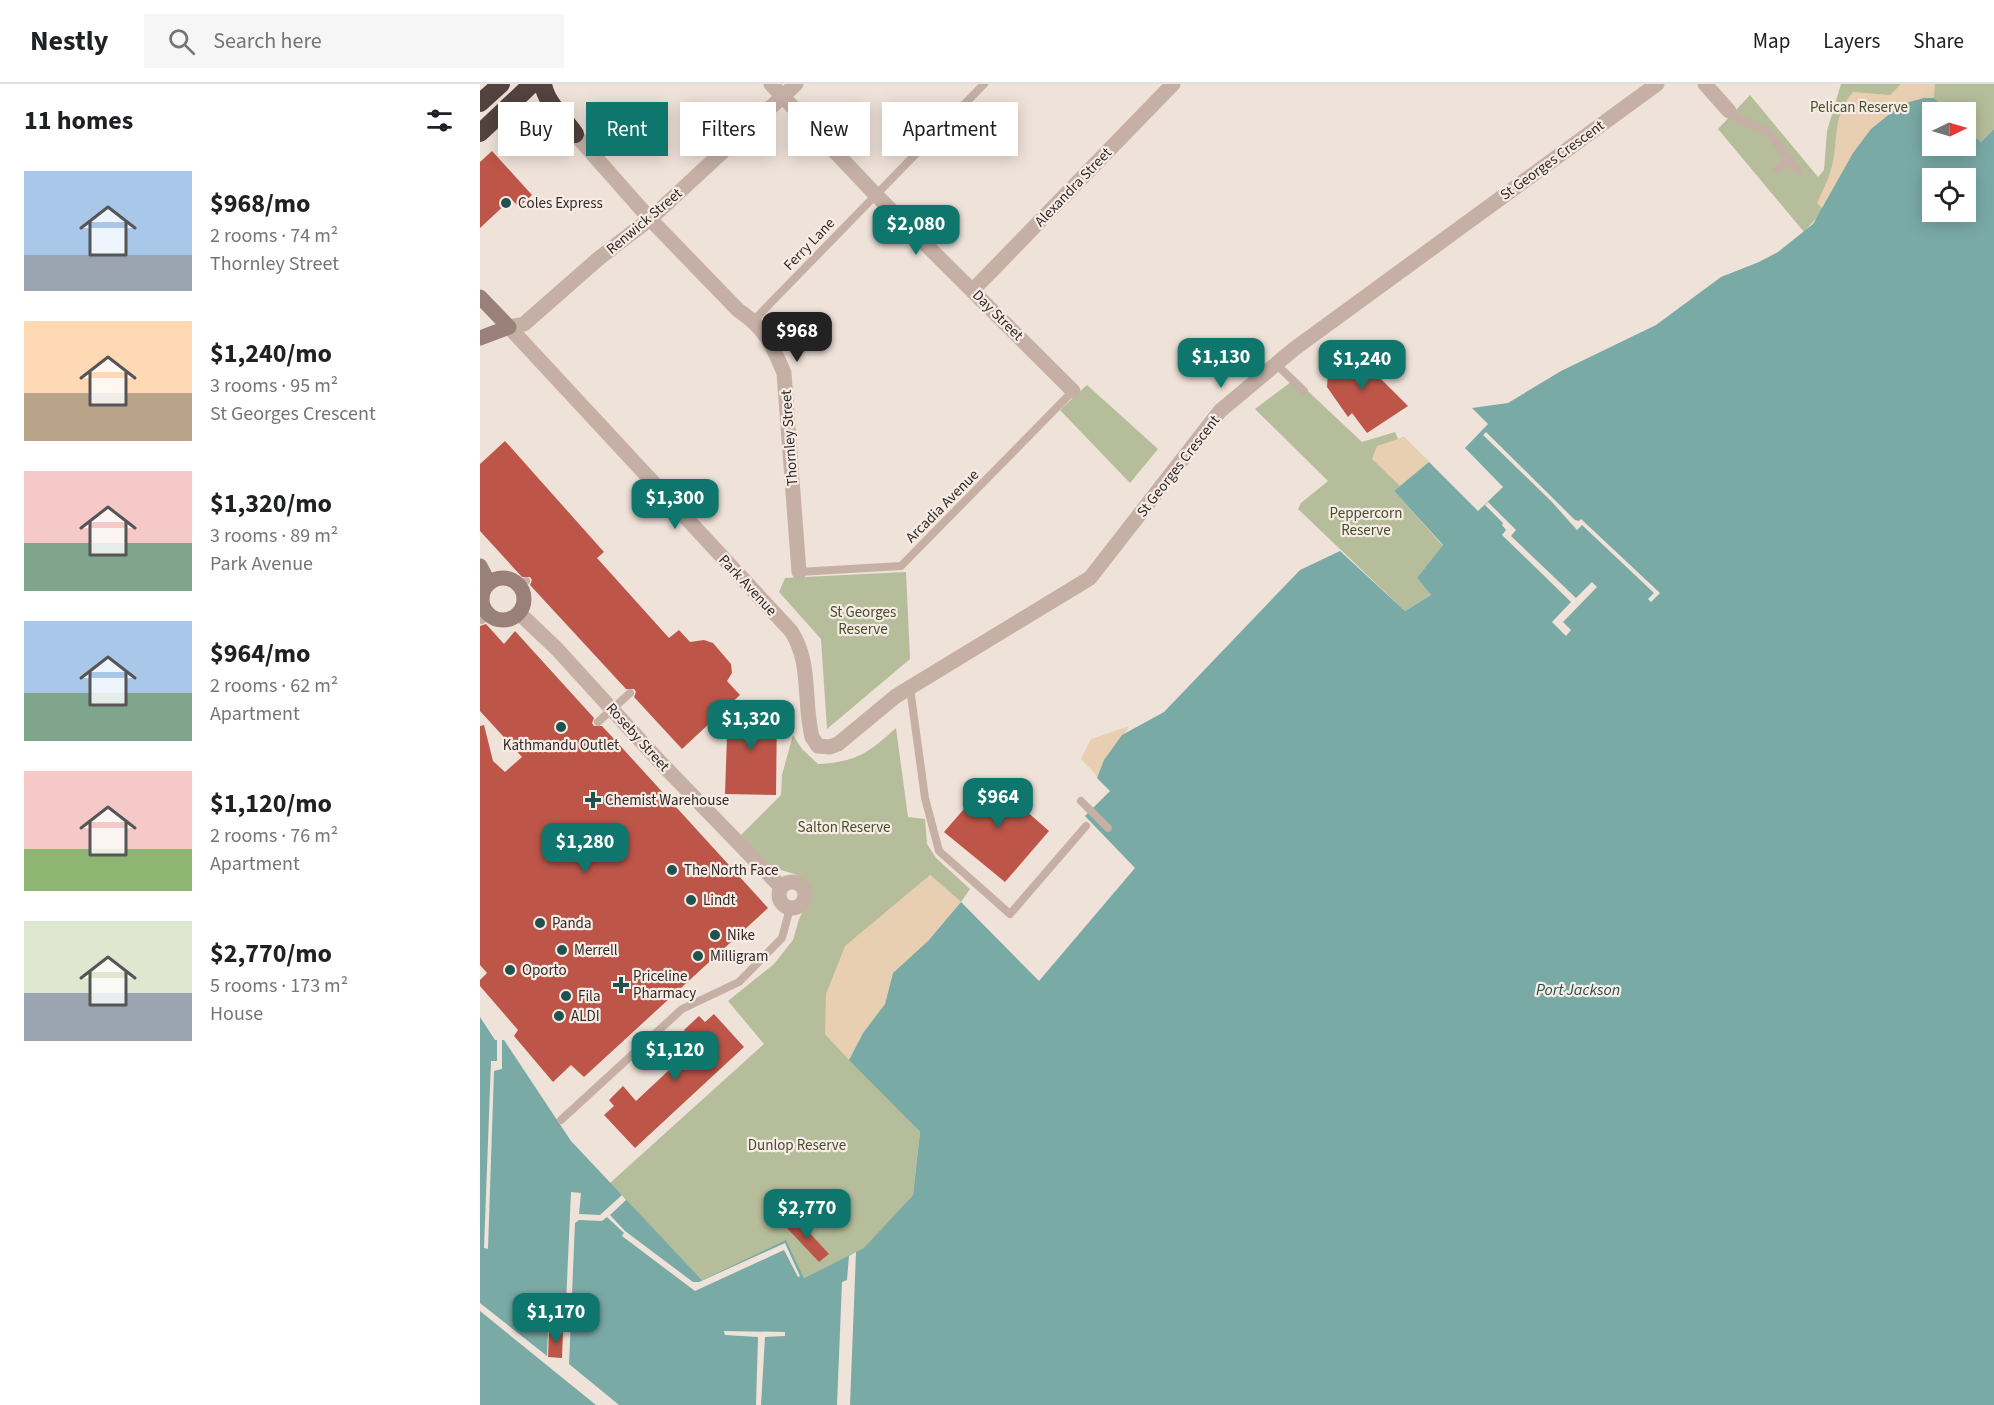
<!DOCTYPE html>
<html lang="en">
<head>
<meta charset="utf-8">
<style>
  :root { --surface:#fff; --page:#f6f6f6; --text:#202124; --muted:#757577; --line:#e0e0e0; --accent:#0f766e }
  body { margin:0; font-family:"Source Sans 3",sans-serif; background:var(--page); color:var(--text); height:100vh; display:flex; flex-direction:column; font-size:22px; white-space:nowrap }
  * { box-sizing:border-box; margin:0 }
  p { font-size:20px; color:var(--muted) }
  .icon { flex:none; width:33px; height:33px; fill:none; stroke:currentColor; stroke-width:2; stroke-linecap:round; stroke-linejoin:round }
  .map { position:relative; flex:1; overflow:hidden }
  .panel { display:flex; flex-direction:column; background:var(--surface); width:480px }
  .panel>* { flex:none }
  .hud { position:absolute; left:18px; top:18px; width:570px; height:54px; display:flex; gap:12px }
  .needle { width:39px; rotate:85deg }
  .buttons { position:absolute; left:1442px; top:18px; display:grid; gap:12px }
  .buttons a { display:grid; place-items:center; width:54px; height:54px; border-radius:0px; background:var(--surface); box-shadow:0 3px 15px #0003; font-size:30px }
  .price { position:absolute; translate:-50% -51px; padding:0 14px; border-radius:12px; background:var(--accent); color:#fff; font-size:20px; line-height:39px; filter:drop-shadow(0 2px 3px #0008) }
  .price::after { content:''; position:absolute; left:50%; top:36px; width:18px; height:14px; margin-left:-9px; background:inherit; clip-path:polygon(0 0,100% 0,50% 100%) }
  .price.active { background:#222; color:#fff }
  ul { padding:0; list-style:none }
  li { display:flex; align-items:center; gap:18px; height:150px; padding:0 24px }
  li span { display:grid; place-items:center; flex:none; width:168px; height:120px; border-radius:0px; color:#555 }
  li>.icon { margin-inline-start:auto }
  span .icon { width:72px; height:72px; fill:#fffc; stroke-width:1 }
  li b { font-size:26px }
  h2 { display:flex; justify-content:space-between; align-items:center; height:72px; padding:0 24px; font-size:26px }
  .tag { padding:0 21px; border-radius:0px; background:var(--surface); box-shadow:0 3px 15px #0003; font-size:21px; line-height:54px }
  .tag.active { background:var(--accent); color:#fff }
  header { display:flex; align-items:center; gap:36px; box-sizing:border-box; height:84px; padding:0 30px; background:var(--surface); border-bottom:2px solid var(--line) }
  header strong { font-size:28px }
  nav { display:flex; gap:33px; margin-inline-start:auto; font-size:21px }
  .search { width:420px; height:54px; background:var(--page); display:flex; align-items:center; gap:15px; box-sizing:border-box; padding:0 21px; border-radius:0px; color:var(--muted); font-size:22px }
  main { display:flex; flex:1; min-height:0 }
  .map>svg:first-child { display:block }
</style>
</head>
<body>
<header>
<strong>Nestly</strong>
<div class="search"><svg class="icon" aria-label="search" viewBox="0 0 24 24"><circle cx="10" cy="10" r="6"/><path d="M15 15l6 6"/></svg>Search here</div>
<nav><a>Map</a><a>Layers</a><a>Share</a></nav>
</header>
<main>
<section class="panel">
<h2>11 homes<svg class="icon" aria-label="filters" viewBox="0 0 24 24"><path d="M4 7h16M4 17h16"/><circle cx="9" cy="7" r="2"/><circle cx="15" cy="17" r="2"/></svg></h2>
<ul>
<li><span style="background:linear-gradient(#a9c7e8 70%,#9aa5b1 0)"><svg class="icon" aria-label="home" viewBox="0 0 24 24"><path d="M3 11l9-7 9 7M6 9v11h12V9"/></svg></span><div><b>$968/mo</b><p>2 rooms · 74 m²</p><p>Thornley Street</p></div></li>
<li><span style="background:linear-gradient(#ffd9b3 60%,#b9a48a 0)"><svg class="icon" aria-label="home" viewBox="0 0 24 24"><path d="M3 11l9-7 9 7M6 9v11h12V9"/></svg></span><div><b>$1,240/mo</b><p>3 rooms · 95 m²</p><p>St Georges Crescent</p></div></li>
<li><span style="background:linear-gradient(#f6c9c9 60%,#7fa58c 0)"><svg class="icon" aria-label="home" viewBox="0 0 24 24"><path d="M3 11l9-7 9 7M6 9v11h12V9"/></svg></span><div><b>$1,320/mo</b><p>3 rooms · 89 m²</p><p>Park Avenue</p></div></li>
<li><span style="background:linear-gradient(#a9c7e8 60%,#7fa58c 0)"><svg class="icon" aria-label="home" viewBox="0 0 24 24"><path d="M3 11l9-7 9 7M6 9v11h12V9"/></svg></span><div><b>$964/mo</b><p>2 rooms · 62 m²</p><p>Apartment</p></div></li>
<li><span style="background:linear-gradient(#f6c9c9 65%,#8fb573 0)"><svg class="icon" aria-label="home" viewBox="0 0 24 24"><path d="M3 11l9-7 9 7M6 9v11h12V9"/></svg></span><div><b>$1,120/mo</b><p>2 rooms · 76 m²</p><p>Apartment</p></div></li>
<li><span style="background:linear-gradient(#dfe7d0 60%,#9aa5b1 0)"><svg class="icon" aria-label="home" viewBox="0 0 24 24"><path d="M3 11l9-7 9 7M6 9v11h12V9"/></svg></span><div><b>$2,770/mo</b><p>5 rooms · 173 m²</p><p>House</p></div></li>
</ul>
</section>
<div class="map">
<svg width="1514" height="1321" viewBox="0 0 1514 1321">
  <rect width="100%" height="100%" fill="#efe2d9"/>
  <!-- green -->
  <g fill="#b5bd9a">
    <polygon points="1361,0 1514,0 1514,45 1501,58 1485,44 1485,28 1469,28 1454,14 1363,86 1340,130 1324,148 1238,45 1270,11 1338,93 1344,86 1347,47"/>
    <polygon points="815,295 882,358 915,348 918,355 924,353 949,378 914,407 963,462 937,494 951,511 925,527 818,425 821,419 848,397 775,325"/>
    <polygon points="607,301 678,365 650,399 580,326"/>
    <polygon points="426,488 430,575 347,645 341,555 299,508 305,494"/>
    <path d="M416 644 428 733 445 735 447 760 456 774 490 805 481 818 450 791 345 950 440 1048 433 1111 385 1164 324 1194 306 1157 222 1196 130 1099 284 960 248 917 294 880 313 856 319 835 332 810C323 785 311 792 291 782 280 776 269 760 261 751L301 711 302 691 313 651 322 665 338 680C377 678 388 669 416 644Z"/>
  </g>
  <!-- sand -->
  <g fill="#e9cfb1">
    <path d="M1421 0H1455L1454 14 1434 32 1376 159 1337 119C1341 109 1347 99 1350 89 1360 59 1350 35 1373 8L1410 11Z"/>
    <polygon points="924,353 949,378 920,402 892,375 897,362"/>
    <polygon points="649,642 619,694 601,675 611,655"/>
    <polygon points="450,791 481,818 448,857 413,889 405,920 383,949 369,976 345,950 346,910 365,862"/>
  </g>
  <!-- water -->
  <path fill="#7aaaa6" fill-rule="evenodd" d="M1444 14H1454L1469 28H1452V62H1485V44L1501 58 1514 45V1321H0V933L15 956H24L91 1057 222 1196 306 1156 324 1194 384 1164 433 1111 440 1048 369 976 383 949 405 920 413 889 448 857 481 818 559 897 655 784 605 732 630 707 617 694 624 676 642 651 684 628 820 486 860 467 925 527 951 511 937 494 963 461 914 407 949 378 998 427 1023 403 985 364 1008 340 992 324 1028 319 1081 287 1176 241 1241 193 1279 178 1298 168 1333 140 1373 69 1391 45 1422 20ZM1452 94H1485V128H1452Z"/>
  <!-- pier -->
  <g fill="#efe2d9">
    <polygon points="1006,348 1095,436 1099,437 1101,435 1180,509 1171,518 1168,515 1174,509 1102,441 1097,446 1071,417 1003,351"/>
    <polygon points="1008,418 1036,446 1031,452 1096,514 1112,498 1117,503 1083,538 1091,546 1086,552 1072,538 1091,518 1022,451 1026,446 1022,441 1023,439 1005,421"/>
    <polygon points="17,953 22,953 22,985 14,987 8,1165 4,1164 11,977 17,977"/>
    <polygon points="91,1108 101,1109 99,1130 120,1131 142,1111 146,1116 130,1131 145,1147 213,1198 219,1198 305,1159 320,1192 318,1193 304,1166 215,1207 142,1152 144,1149 127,1133 122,1137 99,1136 95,1139 89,1280 139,1321 116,1321 0,1227 0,1219 67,1272 68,1241 85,1242"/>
    <polygon points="376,1168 370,1321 357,1321 362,1198 367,1196 369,1172"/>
    <polygon points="244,1247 305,1248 305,1252 285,1253 281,1321 276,1321 278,1253 245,1251"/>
  </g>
  <!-- building -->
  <g fill="#bd5649">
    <polygon points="12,67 52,111 39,123 31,115 0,144 0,78"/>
    <polygon points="865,262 871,271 874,268 928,322 887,349 872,329 868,333 847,303 848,288 854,278 850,273"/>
    <polygon points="25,357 124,468 117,474 189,554 199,546 210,558 224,556 233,559 251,580 252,589 247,597 260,611 202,665 154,613 156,608 154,605 146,605 50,501 52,496 50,493 42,493 0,447 0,380"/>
    <polygon points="6,540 24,560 35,547 114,634 112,639 114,642 122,642 135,656 288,824 104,993 91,981 73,998 34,952 38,946 0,902 0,896 7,889 0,881 0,642 4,641 13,677 25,688 42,673 0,627 0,542"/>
    <polygon points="248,623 297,624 296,711 245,710"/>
    <polygon points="510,695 519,703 521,699 532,709 539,700 553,713 544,725 569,747 525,798 464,748"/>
    <polygon points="234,930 264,963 155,1064 124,1031 134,1022 129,1016 143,1002 156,1017 217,960 204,946 219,932 225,938"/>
    <polygon points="315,1133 349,1170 339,1178 305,1142"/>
    <polygon points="69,1246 83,1246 82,1274 68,1273"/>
  </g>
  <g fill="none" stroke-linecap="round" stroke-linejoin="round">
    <!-- lane -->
    <g stroke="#c6b0a6" stroke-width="8">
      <polyline points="1249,27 1259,35 1288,48 1318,87"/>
      <polyline points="1297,85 1309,75"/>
      <polyline points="274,236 504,0"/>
      <polyline points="796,280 824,307"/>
      <polyline points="319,488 421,482 593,307"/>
      <polyline points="39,503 46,497"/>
      <polyline points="2,536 8,530"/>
      <polyline points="430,604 445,714 459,767 530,830 606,742"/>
      <polyline points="601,717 628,744"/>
      <polyline points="81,1036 202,925 259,898 302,854 310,824"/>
    </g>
    <!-- street -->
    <g stroke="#c6b0a6" stroke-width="15">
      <polyline points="291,0 395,110 593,307"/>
      <polyline points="1225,0 1249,27"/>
      <path d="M95 50 170 135 258 226C285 244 292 260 304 289L319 488"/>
      <polyline points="493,206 693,0"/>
      <path d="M29 243 311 547C332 579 323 617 332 653L338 662 350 663 358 660 416 612 610 494 740 327 814 265 1177 0"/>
      <polyline points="29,243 44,240 118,175 170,135 316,0"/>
      <polyline points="39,529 76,564 180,678 301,803"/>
      <circle cx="312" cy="811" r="13"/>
    </g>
    <!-- secondary -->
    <g stroke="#998078" stroke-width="15">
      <polyline points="0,213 29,243 0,254"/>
      <polyline points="0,482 9,499"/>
      <circle cx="23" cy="515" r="21"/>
    </g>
    <!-- highway -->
    <g stroke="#53423e" stroke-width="18">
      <path d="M63 0C66 19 84 34 95 50"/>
      <polyline points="0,19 21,0"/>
      <polyline points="0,49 52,0"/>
    </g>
    <!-- lane-bridge -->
    <polyline stroke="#c6b0a6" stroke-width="8" points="118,638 150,609"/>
  </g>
  <!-- markers -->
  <g fill="#1f514e" stroke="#f7ece5" stroke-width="2">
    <circle cx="26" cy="119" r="6"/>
    <circle cx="81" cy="643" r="6"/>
    <path d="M110 707h6v6h6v6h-6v6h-6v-6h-6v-6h6z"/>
    <circle cx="192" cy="786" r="6"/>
    <circle cx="211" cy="816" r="6"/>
    <circle cx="60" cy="839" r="6"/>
    <circle cx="235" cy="851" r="6"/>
    <circle cx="82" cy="866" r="6"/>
    <circle cx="218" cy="872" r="6"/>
    <circle cx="30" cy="886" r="6"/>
    <path d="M138 892h6v6h6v6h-6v6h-6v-6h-6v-6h6z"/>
    <circle cx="86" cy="912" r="6"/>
    <circle cx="79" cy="932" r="6"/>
  </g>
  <g text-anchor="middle" stroke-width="4.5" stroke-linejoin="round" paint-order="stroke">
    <!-- park labels -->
    <g font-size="15" fill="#464f2c" stroke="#f7ece5">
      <text x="1379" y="28">Pelican Reserve</text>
      <text x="886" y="434">Peppercorn<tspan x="886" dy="17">Reserve</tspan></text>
      <text x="383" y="533">St Georges<tspan x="383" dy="17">Reserve</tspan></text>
      <text x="364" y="748">Salton Reserve</text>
      <text x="317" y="1066">Dunlop Reserve</text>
    </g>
    <!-- street labels -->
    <g font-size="15" fill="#322926" stroke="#f7ece5">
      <text transform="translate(1072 76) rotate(-36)" y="5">St Georges Crescent</text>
      <text transform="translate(593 103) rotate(-46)" y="5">Alexandra Street</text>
      <text transform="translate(164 137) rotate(-40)" y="5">Renwick Street</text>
      <text transform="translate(329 160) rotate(-46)" y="5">Ferry Lane</text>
      <text transform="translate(518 231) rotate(45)" y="5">Day Street</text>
      <text transform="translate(309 354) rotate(-94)" y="5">Thornley Street</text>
      <text transform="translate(698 382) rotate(-52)" y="5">St Georges Crescent</text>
      <text transform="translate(462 422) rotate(-45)" y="5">Arcadia Avenue</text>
      <text transform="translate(268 501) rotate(47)" y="5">Park Avenue</text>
      <text transform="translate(158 653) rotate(48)" y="5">Roseby Street</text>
    </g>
    <!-- poi labels -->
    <g font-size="15" fill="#322926" stroke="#f7ece5" text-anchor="start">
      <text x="38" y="124">Coles Express</text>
      <text x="81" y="666" text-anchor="middle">Kathmandu Outlet</text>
      <text x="125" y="721">Chemist Warehouse</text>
      <text x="204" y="791">The North Face</text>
      <text x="223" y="821">Lindt</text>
      <text x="72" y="844">Panda</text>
      <text x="247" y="856">Nike</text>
      <text x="94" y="871">Merrell</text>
      <text x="230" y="877">Milligram</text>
      <text x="42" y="891">Oporto</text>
      <text x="153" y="897">Priceline<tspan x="153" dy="17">Pharmacy</tspan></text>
      <text x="98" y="917">Fila</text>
      <text x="91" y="937">ALDI</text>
    </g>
    <!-- water labels -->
    <g font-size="16" font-style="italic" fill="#1f514e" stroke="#f7ece5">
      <text x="1098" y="911">Port Jackson</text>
    </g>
  </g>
</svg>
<div class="buttons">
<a><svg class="needle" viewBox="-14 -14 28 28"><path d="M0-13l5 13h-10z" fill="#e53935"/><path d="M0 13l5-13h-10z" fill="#757577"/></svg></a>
<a><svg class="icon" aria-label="locate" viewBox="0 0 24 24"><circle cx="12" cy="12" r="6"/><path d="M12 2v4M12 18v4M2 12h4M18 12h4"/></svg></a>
</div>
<b class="price" style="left:436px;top:172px">$2,080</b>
<b class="price active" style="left:317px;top:279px">$968</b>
<b class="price" style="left:741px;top:305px">$1,130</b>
<b class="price" style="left:882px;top:307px">$1,240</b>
<b class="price" style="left:195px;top:446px">$1,300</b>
<b class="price" style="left:271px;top:667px">$1,320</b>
<b class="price" style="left:518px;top:745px">$964</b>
<b class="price" style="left:105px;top:790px">$1,280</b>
<b class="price" style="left:195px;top:998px">$1,120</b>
<b class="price" style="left:327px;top:1156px">$2,770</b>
<b class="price" style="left:76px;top:1260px">$1,170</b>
<div class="hud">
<a class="tag">Buy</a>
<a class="tag active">Rent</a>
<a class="tag">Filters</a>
<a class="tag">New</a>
<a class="tag">Apartment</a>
</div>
</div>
</main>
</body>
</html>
